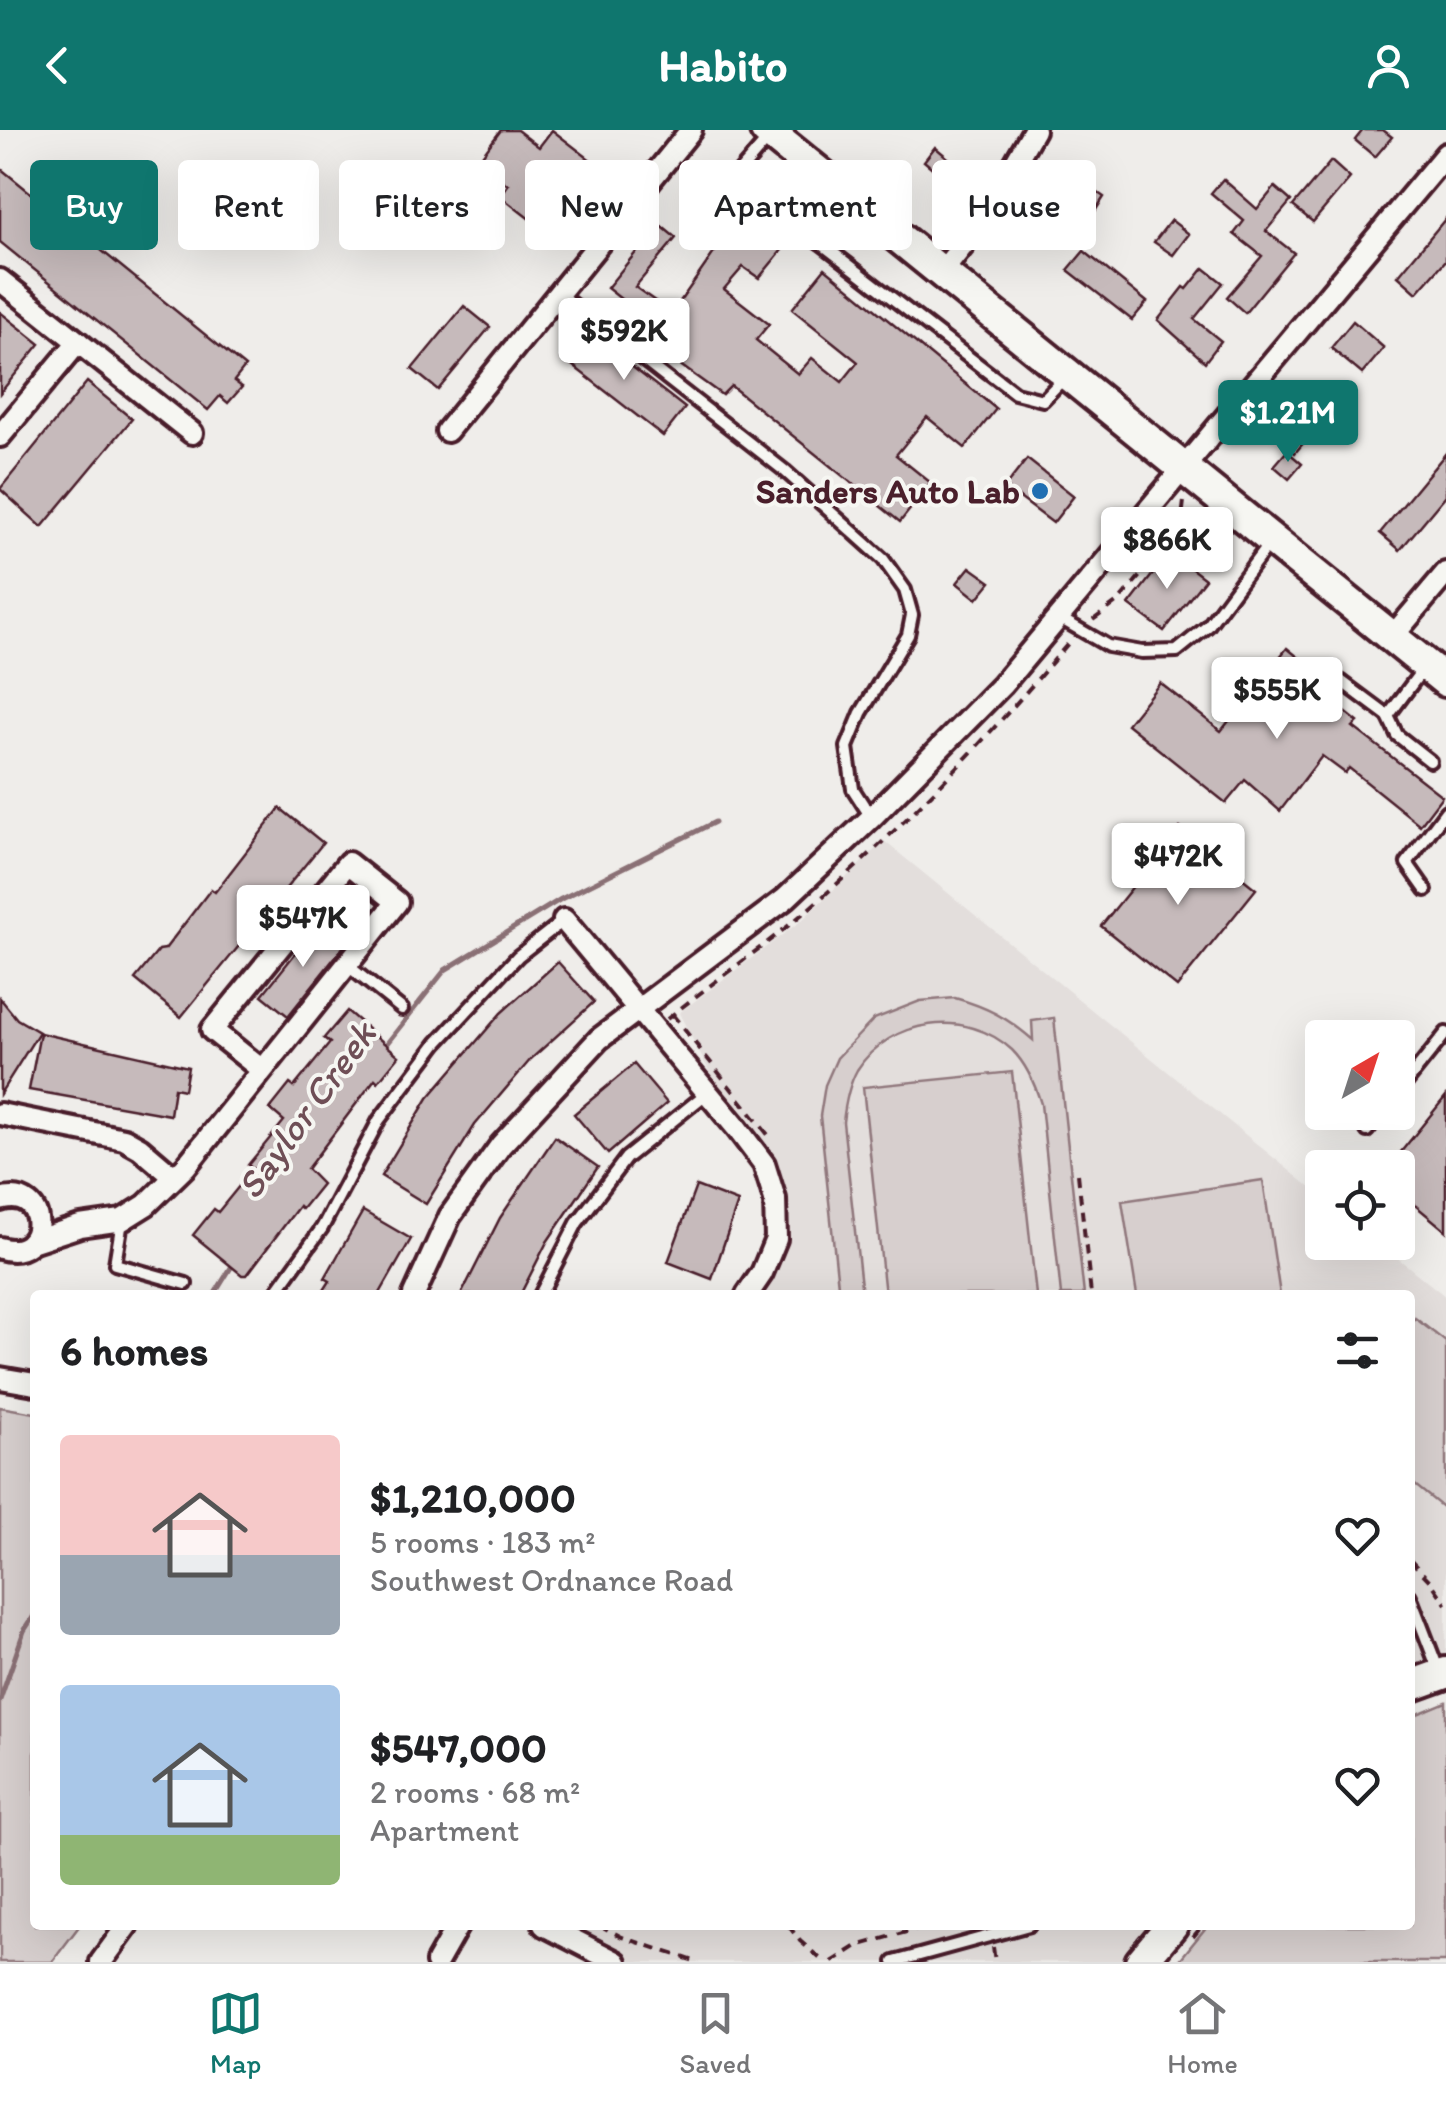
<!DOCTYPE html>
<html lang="en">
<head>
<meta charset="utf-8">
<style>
  :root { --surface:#fff; --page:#f2f2f2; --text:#202124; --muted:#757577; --line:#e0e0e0; --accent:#0f766e }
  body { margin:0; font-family:Itim,sans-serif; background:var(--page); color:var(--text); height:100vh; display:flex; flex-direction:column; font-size:38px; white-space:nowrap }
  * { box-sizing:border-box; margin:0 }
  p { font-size:32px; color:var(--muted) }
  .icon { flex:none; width:55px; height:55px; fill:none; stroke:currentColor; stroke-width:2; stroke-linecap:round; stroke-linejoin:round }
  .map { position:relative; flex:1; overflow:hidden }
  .side { position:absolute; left:30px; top:1160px; width:1385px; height:640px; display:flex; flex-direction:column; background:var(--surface); border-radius:10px; box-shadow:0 10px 40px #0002 }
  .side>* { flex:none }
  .guide { position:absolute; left:30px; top:30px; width:1388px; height:90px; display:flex; gap:20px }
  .needle { width:65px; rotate:39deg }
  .controls { position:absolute; left:1305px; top:890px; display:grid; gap:20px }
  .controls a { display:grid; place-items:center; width:110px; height:110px; border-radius:10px; background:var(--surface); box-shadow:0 10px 40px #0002; font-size:50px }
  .price { position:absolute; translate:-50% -85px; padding:0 22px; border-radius:10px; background:#fff; color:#222; font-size:32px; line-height:65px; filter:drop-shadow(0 2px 5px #0008) }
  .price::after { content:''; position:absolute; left:50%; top:60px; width:30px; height:22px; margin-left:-15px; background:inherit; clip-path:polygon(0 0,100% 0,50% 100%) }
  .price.active { background:var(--accent); color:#fff }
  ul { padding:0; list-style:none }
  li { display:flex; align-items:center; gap:30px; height:250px; padding:0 30px }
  li span { display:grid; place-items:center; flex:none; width:280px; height:200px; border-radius:10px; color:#555 }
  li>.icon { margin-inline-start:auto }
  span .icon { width:120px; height:120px; fill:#fffc; stroke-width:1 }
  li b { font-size:42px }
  h2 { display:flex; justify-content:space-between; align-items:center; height:120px; padding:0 30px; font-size:42px }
  .tag { padding:0 35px; border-radius:10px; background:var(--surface); box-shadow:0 10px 40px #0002; font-size:35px; line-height:90px }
  .tag.active { background:var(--accent); color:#fff }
  header { display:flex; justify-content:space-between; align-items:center; height:130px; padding:0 30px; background:var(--accent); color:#fff; font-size:45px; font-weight:800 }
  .tabs { display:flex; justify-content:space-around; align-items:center; height:140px; border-top:2px solid var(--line); background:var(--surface); font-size:28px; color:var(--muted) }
  .tabs a { display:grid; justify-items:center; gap:5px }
  .tabs .active { color:var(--accent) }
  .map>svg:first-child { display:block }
</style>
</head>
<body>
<header><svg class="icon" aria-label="back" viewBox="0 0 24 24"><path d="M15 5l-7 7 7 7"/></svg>Habito<svg class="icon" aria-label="person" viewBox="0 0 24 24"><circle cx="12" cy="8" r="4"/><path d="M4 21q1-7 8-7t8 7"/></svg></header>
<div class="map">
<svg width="1446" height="1832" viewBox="0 0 1446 1832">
  <rect width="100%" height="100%" fill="#efedea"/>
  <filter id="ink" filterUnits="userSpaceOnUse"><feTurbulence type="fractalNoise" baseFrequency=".01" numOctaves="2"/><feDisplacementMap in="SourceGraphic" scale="20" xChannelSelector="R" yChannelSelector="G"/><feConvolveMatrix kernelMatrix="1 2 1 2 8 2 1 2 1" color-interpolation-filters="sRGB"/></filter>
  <g filter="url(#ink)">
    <!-- built -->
    <g fill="#e3dedc">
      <polygon points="884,711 1322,1067 1322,1112 1379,1113 1446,1167 1446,1543 1410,1556 1410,1165 747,1165 762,1143 775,1069 679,883 802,790"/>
      <polygon points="544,1795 1172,1795 1141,1832 616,1832"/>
    </g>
    <!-- green -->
    <g fill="#d7cfce" stroke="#90777c" stroke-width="2.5">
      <path d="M955 868C987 877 1008 888 1033 910L1032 891 1054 888 1084 1165H1061L1041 974C1035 954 1027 935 1012 920 967 878 890 888 857 940 848 956 845 975 843 992L862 1165H839L820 986 825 955 837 928 874 889 920 871Z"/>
      <polygon points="1012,942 1036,1165 885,1165 863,957"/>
      <polygon points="1263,1050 1280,1165 1137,1165 1122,1071"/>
      <polygon points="1415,1188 1446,1212 1446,1380 1410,1351 1410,1194"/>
      <polygon points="0,1277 35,1283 35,1795 80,1795 52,1832 0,1832"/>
      <polygon points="1446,1572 1446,1832 1178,1832 1208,1795 1410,1795 1410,1587"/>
    </g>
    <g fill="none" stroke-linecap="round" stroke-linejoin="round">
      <!-- stream -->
      <g stroke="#8a6f74" stroke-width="5">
        <polyline points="384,917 445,840 561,769 715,692"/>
        <polyline points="214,1165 235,1131"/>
        <polyline points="0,1570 24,1501 35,1484"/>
      </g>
    </g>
    <!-- building -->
    <g fill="#c6babb" stroke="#4a1f2b" stroke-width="2.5">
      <polygon points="501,0 517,0 539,17 552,0 592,31 540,97 500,66 508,55 477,32"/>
      <polygon points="1363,0 1383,0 1392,7 1375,27 1355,10"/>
      <polygon points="935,17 954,33 943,47 924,31"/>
      <polygon points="1331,31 1350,48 1313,92 1293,76"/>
      <polygon points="0,38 245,237 234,251 242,257 228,273 220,266 208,280 0,112"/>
      <polygon points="1223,49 1257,79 1275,57 1291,71 1266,101 1294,123 1245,183 1227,167 1262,126 1234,104 1244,91 1211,63"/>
      <polygon points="1085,54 1104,67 1092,86 1073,73"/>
      <polygon points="1056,63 1076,78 1054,106 1035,91"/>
      <polygon points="704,70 736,95 751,78 776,98 767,108 782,120 759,148 743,137 724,159 769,194 756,210 798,244 812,228 842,252 858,232 792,179 825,138 996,279 965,318 927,287 896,325 931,353 900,392 731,256 722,265 615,188 626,173 607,158 659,94 676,108 635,157 672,183 718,117 687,92"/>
      <polygon points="1446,88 1446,130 1417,163 1398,146"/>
      <polygon points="1171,90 1189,104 1173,125 1154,112"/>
      <polygon points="1084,121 1147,172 1132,190 1068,140"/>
      <polygon points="1204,138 1223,153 1194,189 1221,211 1205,232 1158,190 1184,157 1187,159"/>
      <polygon points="464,176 490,197 438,260 412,239"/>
      <polygon points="0,182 40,214 0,263"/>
      <polygon points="1353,191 1384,218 1362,244 1331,218"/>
      <polygon points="585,200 685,278 663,306 563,228"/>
      <polygon points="87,252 132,289 42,397 0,359"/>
      <polygon points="1300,274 1321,292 1295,323 1278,308 1285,299 1282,296"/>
      <polygon points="1287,321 1302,334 1289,349 1274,336"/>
      <polygon points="1446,323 1446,365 1400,420 1380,403"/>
      <polygon points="1027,329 1074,366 1053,393 1005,357"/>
      <polygon points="1170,422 1205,449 1164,501 1129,475"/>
      <polygon points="970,437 991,452 977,469 957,453"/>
      <polygon points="1287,518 1325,549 1312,566 1333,583 1339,577 1358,592 1353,597 1442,666 1420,695 1349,638 1345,643 1322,626 1280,681 1245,650 1226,673 1127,594 1160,553 1221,601"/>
      <polygon points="280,678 323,713 181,887 135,849 159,820 165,819 211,759 215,762"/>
      <polygon points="1180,698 1256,759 1177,857 1101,796"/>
      <polygon points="318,795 344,816 288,886 262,865"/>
      <polygon points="558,832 594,872 531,929 475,995 426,1074 381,1046 428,968 501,883"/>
      <polygon points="0,868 17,889 39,902 0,964"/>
      <polygon points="347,881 399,926 378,952 375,949 307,1039 322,1054 302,1079 299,1076 247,1145 242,1145 193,1105 214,1079 218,1082 253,1039 248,1035 284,991 270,979 290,954 294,957 330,913 324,908"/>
      <polygon points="40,903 188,937 184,960 174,958 170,985 29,960"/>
      <polygon points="634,934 667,973 608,1024 574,984"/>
      <polygon points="1446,966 1446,1101 1398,1061 1398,1038 1388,1038"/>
      <polygon points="555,1007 598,1037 547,1112 520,1165 461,1165 500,1088"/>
      <polygon points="696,1056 738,1072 712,1149 668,1132"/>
      <polygon points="363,1081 411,1109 379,1165 321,1165 330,1151 325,1148"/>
    </g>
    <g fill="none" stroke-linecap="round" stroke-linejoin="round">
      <defs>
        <g id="lane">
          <polyline points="768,9 735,47 1015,263 1043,270 1064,248"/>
          <polyline points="819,112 850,74"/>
          <polyline points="559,164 785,341 883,429 905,460 912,485 908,505 861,583 847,617 853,659 871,687"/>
          <polyline points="1058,487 1108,516 1142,522 1177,521 1208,496 1271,411"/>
          <polyline points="1423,539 1388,586 1397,605 1430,631"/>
          <polyline points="1341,551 1388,586"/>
          <polyline points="1426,760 1407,733 1446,681"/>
          <polyline points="347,835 402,879"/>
          <polyline points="1398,963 1446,903"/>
          <polyline points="1367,1001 1382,982"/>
          <polyline points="122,1091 115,1134 186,1154"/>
          <polyline points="274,1165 322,1098 379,990 437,913 518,826 564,790"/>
          <polyline points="540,1165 577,1093 626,1028 707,963"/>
          <polyline points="1410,1466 1440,1544"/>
          <polyline points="894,1832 1029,1795"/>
        </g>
        <g id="street">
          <polyline points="941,143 980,94 1034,0"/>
          <polyline points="0,150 192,303"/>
          <polyline points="447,301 691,0"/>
          <polyline points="0,306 78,212"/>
          <polyline points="1392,507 1446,443"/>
          <polyline points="564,790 736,997 764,1034 775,1069 776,1109 762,1143 747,1165"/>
          <polyline points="0,984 124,1009 140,1018 174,1047"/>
          <path d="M0 1070C50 1055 50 1133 0 1118"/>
          <polyline points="31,1112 80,1096 122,1090 146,1075 186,1036 397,772 348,733 212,900 262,940"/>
          <polyline points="414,1165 450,1086 501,1015 599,909 785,769 871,688 1002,555 1446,24"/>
          <polyline points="0,1248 35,1254"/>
          <polyline points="544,1795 616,1832"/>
          <polyline points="101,1832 128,1795"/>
          <polyline points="437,1832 458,1795"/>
        </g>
        <g id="secondary">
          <polyline points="766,0 1446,551"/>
          <polyline points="1410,1556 1446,1543"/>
          <polyline points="1141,1832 1172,1795"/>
        </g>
      </defs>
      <!-- lane casing -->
      <use href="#lane" stroke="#4a1f2b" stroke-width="18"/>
      <!-- street casing -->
      <use href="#street" stroke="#4a1f2b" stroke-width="28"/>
      <!-- secondary casing -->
      <use href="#secondary" stroke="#4a1f2b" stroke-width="38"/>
      <!-- path -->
      <g stroke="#4a1f2b" stroke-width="4" stroke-dasharray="10 8" stroke-linecap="butt">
        <polyline points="1093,490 1119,471 1181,397 1184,371"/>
        <polyline points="672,884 769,1006"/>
        <path d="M667 889C707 857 748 828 788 796 891 711 985 612 1071 510"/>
        <polyline points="1078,1044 1091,1165"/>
        <polyline points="1410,1430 1431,1452 1446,1474"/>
        <polyline points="599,1795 622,1807 697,1832"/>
        <polyline points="788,1795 800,1811 824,1832"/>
        <polyline points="1193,1807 1203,1795"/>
        <polyline points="993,1817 995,1832"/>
        <polyline points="832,1832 857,1816 931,1795"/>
      </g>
      <!-- lane -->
      <use href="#lane" stroke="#f6f6f2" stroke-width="10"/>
      <!-- street -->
      <use href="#street" stroke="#f6f6f2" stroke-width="20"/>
      <!-- secondary -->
      <use href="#secondary" stroke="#f6f6f2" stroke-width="30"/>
    </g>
  </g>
  <!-- markers -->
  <circle fill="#1f6fb2" stroke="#f6f6f2" stroke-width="4" cx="1040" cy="361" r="10"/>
  <g text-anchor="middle" stroke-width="8" stroke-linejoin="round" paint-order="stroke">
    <!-- poi labels -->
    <g font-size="35" font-weight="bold" fill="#4a1f2b" stroke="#f6f6f2" text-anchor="end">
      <text x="1020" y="373">Sanders Auto Lab</text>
    </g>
    <!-- water labels -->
    <g font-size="38" font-style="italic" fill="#6f4e56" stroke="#f6f6f2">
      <text transform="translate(306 980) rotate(-54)" y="13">Saylor Creek</text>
    </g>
  </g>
</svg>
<div class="controls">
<a><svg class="needle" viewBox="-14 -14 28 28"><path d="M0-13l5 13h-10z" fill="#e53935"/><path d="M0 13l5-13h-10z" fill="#757577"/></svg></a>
<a><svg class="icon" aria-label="locate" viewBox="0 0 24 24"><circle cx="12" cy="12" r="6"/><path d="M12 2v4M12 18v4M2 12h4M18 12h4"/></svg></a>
</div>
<b class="price" style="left:624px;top:253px">$592K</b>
<b class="price active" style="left:1288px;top:335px">$1.21M</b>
<b class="price" style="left:1167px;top:462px">$866K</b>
<b class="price" style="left:1277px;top:612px">$555K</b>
<b class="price" style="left:1178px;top:778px">$472K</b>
<b class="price" style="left:303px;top:840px">$547K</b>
<div class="guide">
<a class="tag active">Buy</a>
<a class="tag">Rent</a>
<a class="tag">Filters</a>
<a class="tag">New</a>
<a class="tag">Apartment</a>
<a class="tag">House</a>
</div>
<section class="side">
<h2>6 homes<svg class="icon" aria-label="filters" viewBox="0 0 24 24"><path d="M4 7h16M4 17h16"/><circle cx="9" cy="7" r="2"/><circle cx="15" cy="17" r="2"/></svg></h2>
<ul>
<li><span style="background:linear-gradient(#f6c9c9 60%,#9aa5b1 0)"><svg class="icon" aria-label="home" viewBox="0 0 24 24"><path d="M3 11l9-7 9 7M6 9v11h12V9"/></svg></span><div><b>$1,210,000</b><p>5 rooms · 183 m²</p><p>Southwest Ordnance Road</p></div><svg class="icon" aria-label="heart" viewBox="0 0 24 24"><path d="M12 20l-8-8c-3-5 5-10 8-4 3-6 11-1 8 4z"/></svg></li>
<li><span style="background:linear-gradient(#a9c7e8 75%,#8fb573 0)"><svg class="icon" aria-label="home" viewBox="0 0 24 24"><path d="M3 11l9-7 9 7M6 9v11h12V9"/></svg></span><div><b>$547,000</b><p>2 rooms · 68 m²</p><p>Apartment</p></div><svg class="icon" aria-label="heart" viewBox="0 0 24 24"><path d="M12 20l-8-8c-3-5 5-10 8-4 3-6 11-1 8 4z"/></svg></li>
</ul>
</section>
</div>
<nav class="tabs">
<a class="active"><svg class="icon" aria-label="map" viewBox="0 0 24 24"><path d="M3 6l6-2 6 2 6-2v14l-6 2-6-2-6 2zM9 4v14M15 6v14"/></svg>Map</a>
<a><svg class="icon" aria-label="saved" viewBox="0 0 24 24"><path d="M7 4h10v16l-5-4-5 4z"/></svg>Saved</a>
<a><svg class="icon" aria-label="home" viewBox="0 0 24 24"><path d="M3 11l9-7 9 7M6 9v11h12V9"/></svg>Home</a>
</nav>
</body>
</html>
